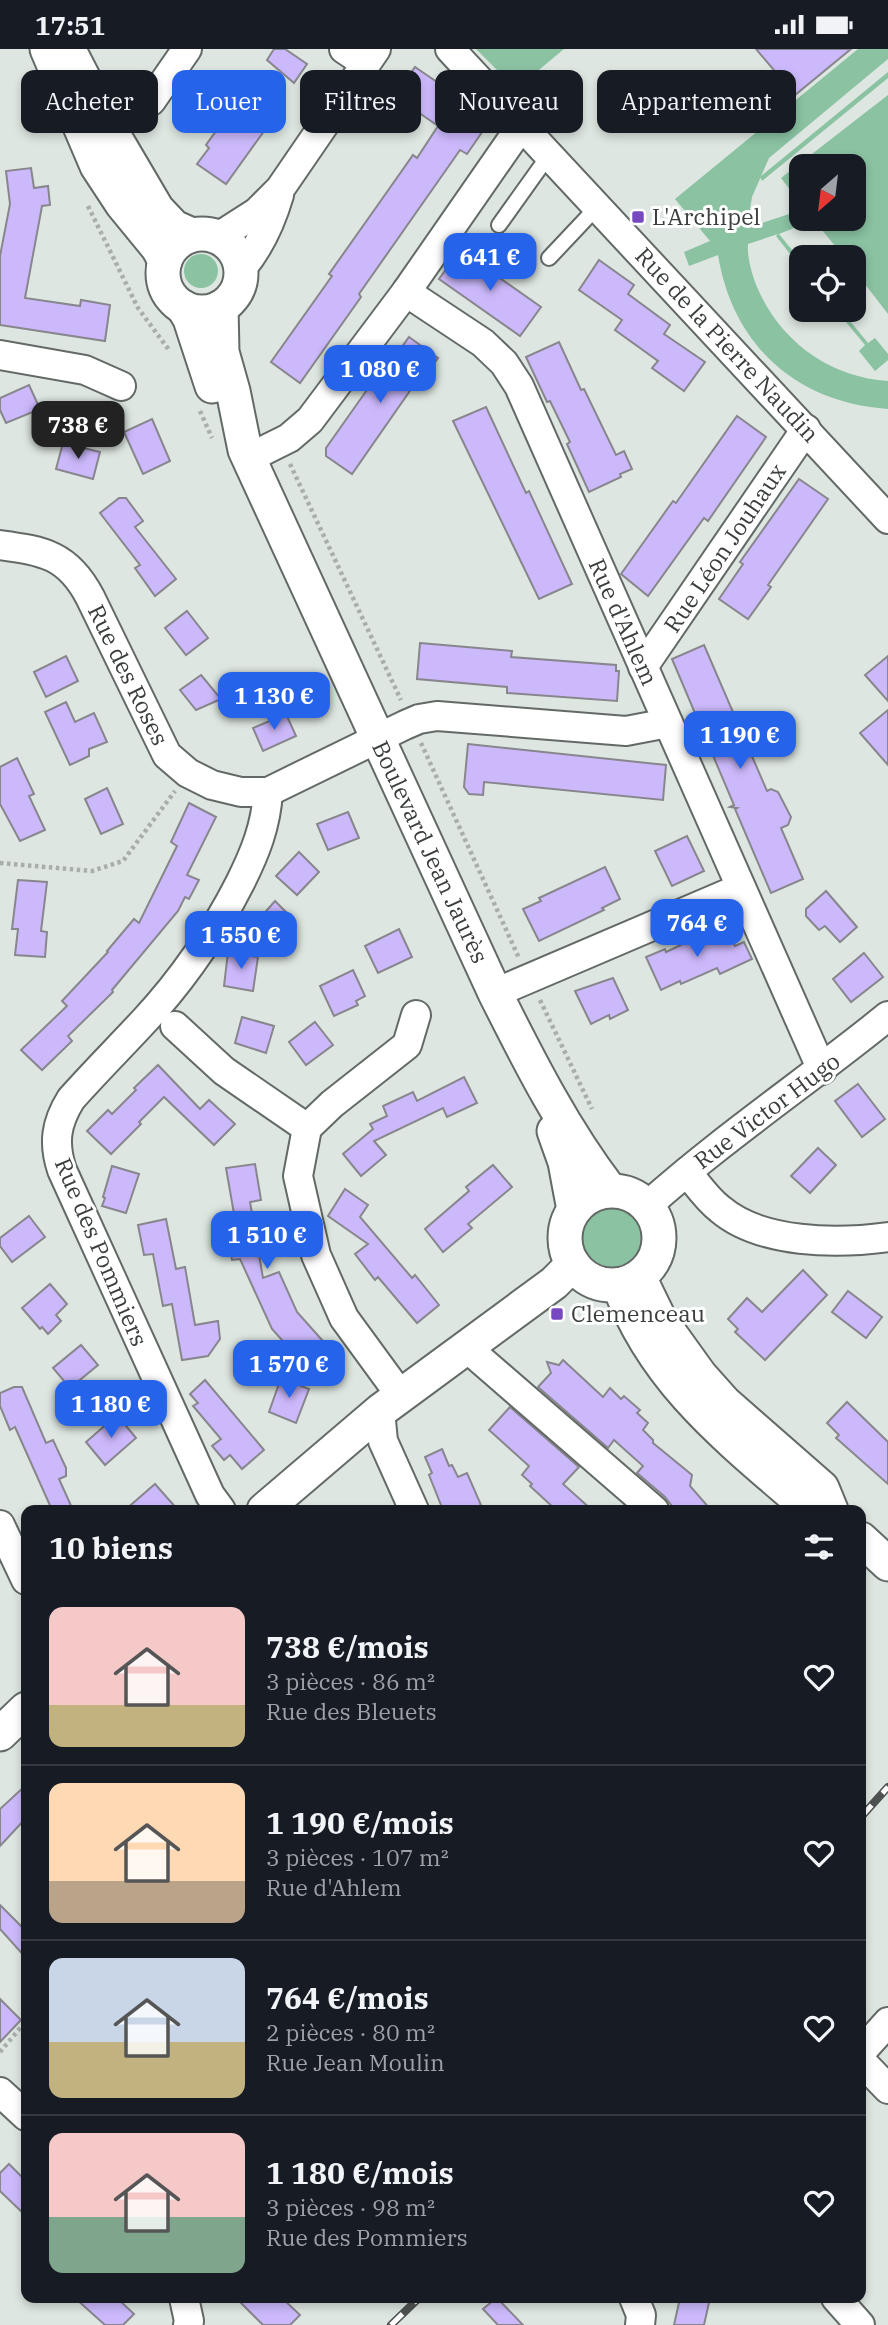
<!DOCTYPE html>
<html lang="fr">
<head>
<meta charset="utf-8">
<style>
  :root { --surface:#171b24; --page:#20242c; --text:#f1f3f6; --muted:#9ea1a6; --line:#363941; --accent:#2563eb }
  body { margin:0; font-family:"IBM Plex Serif",serif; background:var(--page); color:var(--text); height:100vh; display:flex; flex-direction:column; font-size:26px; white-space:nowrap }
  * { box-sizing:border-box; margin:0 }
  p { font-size:23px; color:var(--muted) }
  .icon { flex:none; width:38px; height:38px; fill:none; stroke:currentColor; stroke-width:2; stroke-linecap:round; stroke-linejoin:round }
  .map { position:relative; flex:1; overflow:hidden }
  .sheet { position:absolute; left:21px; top:1456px; width:845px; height:798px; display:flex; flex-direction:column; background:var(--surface); border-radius:14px; box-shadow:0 4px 10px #0003 }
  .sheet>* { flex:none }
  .guide { position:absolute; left:21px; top:21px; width:847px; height:63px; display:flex; gap:14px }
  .needle { width:46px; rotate:208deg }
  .controls { position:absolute; left:789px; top:105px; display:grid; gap:14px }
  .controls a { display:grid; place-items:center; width:77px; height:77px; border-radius:14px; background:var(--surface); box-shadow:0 4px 10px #0003; font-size:35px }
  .price { position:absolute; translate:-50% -60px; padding:0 16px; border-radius:14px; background:var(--accent); color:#fff; font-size:23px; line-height:46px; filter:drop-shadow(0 2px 4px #0008) }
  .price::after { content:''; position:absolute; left:50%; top:42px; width:21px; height:16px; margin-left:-10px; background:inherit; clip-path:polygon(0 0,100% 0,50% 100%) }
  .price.active { background:#222; color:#fff }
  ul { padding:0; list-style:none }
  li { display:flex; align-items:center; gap:21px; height:175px; padding:0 28px }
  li+li { border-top:2px solid var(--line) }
  li span { display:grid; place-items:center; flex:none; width:196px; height:140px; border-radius:14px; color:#555 }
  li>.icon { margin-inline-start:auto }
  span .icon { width:84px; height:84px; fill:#fffc; stroke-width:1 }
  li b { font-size:30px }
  h2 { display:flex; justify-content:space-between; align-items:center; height:84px; padding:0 28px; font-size:30px }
  .pill { padding:0 24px; border-radius:14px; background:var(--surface); box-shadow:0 4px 10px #0003; font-size:24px; line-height:63px }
  .pill.active { background:var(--accent); color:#fff }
  .status { display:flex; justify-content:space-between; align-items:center; height:49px; padding:0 35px; background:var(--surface); direction:ltr }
  .status svg { height:19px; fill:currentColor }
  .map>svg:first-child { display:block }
</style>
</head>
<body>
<div class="status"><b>17:51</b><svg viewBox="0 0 49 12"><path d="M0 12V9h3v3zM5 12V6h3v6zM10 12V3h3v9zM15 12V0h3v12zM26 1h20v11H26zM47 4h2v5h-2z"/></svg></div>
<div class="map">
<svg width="888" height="2276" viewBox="0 0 888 2276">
  <rect width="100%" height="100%" fill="#dde6e1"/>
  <!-- green -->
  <g fill="#8ac2a2">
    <polygon points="476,0 564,0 516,40"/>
    <path d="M858 0H888V10L769 109 752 148 747 179 789 165 794 179 779 185 801 212V219L776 187 778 185 748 195C747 209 752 225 757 238 780 292 829 328 888 332V360C797 354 733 297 718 206L689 217 684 203 710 192 675 150Z"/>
    <polygon points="888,23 888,29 762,132 760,128"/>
    <polygon points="888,46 888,265 854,221 854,208 844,208 813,170 854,170 854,117 802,117 801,155 781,129"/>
    <circle cx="201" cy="222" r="17"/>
    <polygon points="836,261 841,261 868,294 875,289 888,305 888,311 875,322 859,302 865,296"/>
    <circle cx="612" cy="1187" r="31"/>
  </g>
  <!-- building -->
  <g fill="#ccb9fc" stroke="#88868d" stroke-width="2">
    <polygon points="274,0 285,0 307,15 294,34 267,11"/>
    <polygon points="756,0 851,0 795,46"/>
    <polygon points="415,18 453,44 451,47 454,49 452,52 487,76 467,105 460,101 359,245 361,248 300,334 271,313 332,227 329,225 382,150 413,106 417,109 438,77 395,47"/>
    <polygon points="248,38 280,60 226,135 197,115 209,99 206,96"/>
    <polygon points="31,119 34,139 48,137 50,156 42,157 25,249 80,257 81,251 110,256 105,292 0,276 0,207 10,155 6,122"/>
    <polygon points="460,201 541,258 520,287 439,230"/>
    <polygon points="599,211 634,236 628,245 670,276 664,285 705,313 684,342 652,319 658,312 615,281 622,271 579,241"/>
    <polygon points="409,288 438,309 415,341 412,339 352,425 326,407 326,399 381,321 384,323"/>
    <polygon points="559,293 581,341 584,340 616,406 624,402 632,420 620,425 621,428 589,443 567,395 570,393 550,352 547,353 526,308"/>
    <polygon points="29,336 40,360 6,374 0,361 0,349"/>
    <polygon points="486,358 526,444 529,442 572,535 539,550 453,372"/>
    <polygon points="737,367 766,388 708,472 704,469 648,547 621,525 673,452 676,454"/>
    <polygon points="152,370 170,412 143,425 124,383"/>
    <polygon points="63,394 100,403 93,430 56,420"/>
    <polygon points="799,430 828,450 768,536 771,538 748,570 719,550 743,515 740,513"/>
    <polygon points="119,449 126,449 143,472 135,478 176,530 155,547 135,519 140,516 100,464"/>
    <polygon points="187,562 208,589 186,606 165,579"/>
    <polygon points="420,594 512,602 511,608 616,616 616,622 619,622 617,652 507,644 507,638 417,630"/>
    <polygon points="704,596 767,742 771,740 778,743 791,768 788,776 781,779 803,830 771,844 735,760 737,759 730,758 734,756 672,610"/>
    <polygon points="66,607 78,632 46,648 34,623"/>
    <polygon points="888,607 888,652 865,626"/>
    <polygon points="201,626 221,650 196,661 180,641"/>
    <polygon points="66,653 75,673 94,664 107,693 89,700 89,707 70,716 45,663"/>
    <polygon points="888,661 888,716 860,684"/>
    <polygon points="286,665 296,687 263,702 253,679"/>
    <polygon points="468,695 666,716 663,751 484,733 483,746 469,745 464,738"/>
    <polygon points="17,709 34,745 29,747 45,781 20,792 0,755 0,718"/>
    <polygon points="107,739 123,775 101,785 85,750"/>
    <polygon points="189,754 216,768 187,826 199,831 189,850 185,848 178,862 112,941 113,943 68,987 72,992 42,1021 21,1001 67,957 62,952 108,903 107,902 134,870 139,874 177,797 171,793"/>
    <polygon points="348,763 359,789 328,801 317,775"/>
    <polygon points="687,787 704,822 672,837 655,802"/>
    <polygon points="299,803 319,823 297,846 276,827"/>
    <polygon points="605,818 620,850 602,859 604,861 539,892 523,860 541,852 539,849"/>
    <polygon points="18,831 47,833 41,882 47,883 45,908 15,906 18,880 12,880"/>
    <polygon points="826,842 857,878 840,893 825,877 819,881 806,867 806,860"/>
    <polygon points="275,852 295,872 273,896 253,877"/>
    <polygon points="399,880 412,908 378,924 365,897"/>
    <polygon points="716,882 718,887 728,882 735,897 744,893 752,910 720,925 717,919 681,935 680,932 661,941 646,908 665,900 666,903 687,893 688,895"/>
    <polygon points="228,903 258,908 253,942 224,937"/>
    <polygon points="864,904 883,928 851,953 833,930"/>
    <polygon points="353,921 365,947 356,952 358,956 334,967 320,937"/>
    <polygon points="613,929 628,961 610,970 609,966 591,975 575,942"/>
    <polygon points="242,968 274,977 266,1004 235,994"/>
    <polygon points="315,973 333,996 306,1016 289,993"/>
    <polygon points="158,1016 200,1060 209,1051 235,1075 214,1096 164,1048 139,1073 141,1075 111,1105 87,1082 108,1061 112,1065 136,1041 134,1039"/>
    <polygon points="464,1028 477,1054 447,1068 443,1059 374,1092 386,1106 361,1127 343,1105 373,1080 370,1075 387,1067 383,1057 413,1043 417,1052"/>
    <polygon points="858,1035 885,1070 862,1088 835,1052"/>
    <polygon points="818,1099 836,1116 810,1144 791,1127"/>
    <polygon points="255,1115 261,1151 250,1153 263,1229 279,1223 297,1263 330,1300 308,1320 292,1302 293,1299 291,1301 272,1280 240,1210 232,1211 226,1178 236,1176 226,1119"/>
    <polygon points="493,1116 512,1138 468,1175 472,1179 443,1203 425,1180 469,1142 466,1138"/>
    <polygon points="112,1117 139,1125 126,1164 102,1157 105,1149 103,1148"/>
    <polygon points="345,1140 368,1156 360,1168 412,1229 415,1226 439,1256 417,1274 378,1228 375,1231 355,1205 368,1195 328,1167"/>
    <polygon points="29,1167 45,1188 12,1213 0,1197 0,1189"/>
    <polygon points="166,1170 176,1220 185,1218 195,1276 218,1272 220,1290 208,1307 182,1311 172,1255 163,1257 153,1205 144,1206 138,1176"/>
    <polygon points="803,1221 827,1246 765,1311 735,1283 738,1280 728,1270 747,1249 762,1263"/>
    <polygon points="50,1235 67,1255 56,1266 61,1272 48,1285 42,1278 40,1280 22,1259"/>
    <polygon points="848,1242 882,1268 866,1289 832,1263"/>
    <polygon points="81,1296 98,1316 70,1339 53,1319"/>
    <polygon points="563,1311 603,1348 610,1339 621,1350 624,1347 640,1361 637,1364 648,1374 643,1381 653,1391 653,1394 692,1426 690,1437 711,1461 675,1461 665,1448 637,1424 643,1417 614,1391 608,1399 538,1338 551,1324 547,1313 559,1316"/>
    <polygon points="281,1329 309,1340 296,1374 269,1363"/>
    <polygon points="205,1331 264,1401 242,1420 230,1406 224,1411 212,1397 221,1390 193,1357 198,1354 190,1345"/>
    <polygon points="14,1338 22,1338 46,1394 53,1391 66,1419 66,1427 59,1430 73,1461 52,1461 15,1378 10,1381 0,1357 0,1344"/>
    <polygon points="847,1353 888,1393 888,1435 836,1389 839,1386 827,1374"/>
    <polygon points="510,1358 579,1418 563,1435 592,1461 556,1461 530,1437 532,1435 522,1426 529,1417 489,1381"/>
    <polygon points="117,1366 136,1389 105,1416 86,1393"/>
    <polygon points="442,1400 449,1417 452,1416 458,1428 467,1424 481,1456 471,1461 443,1461 429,1426 432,1424 425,1408"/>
    <polygon points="155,1435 178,1461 125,1461"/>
    <polygon points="26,1736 26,1769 0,1797 0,1760"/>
    <polygon points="0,1856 26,1882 26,1909 0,1880"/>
    <polygon points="0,1950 21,1971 0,1993"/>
    <polygon points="9,2115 26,2132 26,2167 0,2142 0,2124"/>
    <polygon points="75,2249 117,2249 134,2265 123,2276 105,2276"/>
    <polygon points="236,2249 282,2249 300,2266 290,2276 263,2276"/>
    <polygon points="496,2249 497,2249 523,2276 498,2276 483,2260"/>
    <polygon points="680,2249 710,2249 704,2276 674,2276"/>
  </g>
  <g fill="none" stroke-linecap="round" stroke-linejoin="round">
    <defs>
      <g id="service">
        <polyline points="499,176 549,106"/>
        <polyline points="549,209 598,157"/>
      </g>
      <g id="minor">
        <polyline points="344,0 365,14"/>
        <polyline points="450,0 888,470"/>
        <polyline points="107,75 151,52 187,0"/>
        <polyline points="218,188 257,163 280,140 376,0"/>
        <path d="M241 220C260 198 271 173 279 146"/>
        <polyline points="406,243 483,294 504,314 519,337 822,1021"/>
        <polyline points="0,306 85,321 121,337"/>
        <polyline points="249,409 289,389 310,371 406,243 522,76"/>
        <path d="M0 496C44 502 68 506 90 548L167 706 188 724 212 736 241 743H268L405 676 419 670 437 667 626 682 668 674"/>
        <polyline points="643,618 806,380"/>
        <polyline points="495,944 741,839"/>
        <polyline points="175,977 224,1022 307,1079"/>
        <path d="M687 1123C697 1135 707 1150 720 1160 761 1195 837 1195 888 1188"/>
        <path d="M647 1157C723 1089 809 1031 888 967"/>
        <polyline points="467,1299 654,1461"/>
        <polyline points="401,1347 344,1269 316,1206 298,1127 307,1079 332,1055 407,996 416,966"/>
        <polyline points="380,1362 383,1392 414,1461"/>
        <path d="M221 1461 210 1446 62 1121C53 1094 56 1074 71 1050 95 1023 121 997 145 971 182 931 215 883 240 834 255 804 266 777 268 743"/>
        <polyline points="0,1476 26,1531"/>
        <polyline points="861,2003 888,1973"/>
        <polyline points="861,2012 888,2040"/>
        <polyline points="0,2043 26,2067"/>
        <polyline points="184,2249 189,2272 188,2276"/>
        <polyline points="634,2249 641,2266 640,2276"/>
        <polyline points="836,2249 860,2276"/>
      </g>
      <g id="tertiary">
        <polyline points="47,0 97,117 122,155 158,199 165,212"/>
        <polyline points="71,5 107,75 157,160 174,178 192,186"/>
        <circle cx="202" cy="224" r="39"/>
        <polyline points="183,258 190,270 212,337"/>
        <path d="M221 258 222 303 233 342 245 401 495 944C529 1012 564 1081 610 1141"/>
        <polyline points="554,1082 565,1113 574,1161"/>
        <circle cx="612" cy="1189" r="47"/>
        <polyline points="639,1228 659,1269 700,1326 725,1354 822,1439 831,1461"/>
        <path d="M619 1236C655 1334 730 1391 806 1457L823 1461"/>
        <polyline points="264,1461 380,1362 554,1234 573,1215"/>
        <polyline points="861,1490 888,1515"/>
        <polyline points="0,1685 26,1660"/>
      </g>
    </defs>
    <!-- service casing -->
    <use href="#service" stroke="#636a66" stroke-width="18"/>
    <!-- minor casing -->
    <use href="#minor" stroke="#636a66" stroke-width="32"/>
    <!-- tertiary casing -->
    <use href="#tertiary" stroke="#636a66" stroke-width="37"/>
    <!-- path -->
    <g stroke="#a8afab" stroke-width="4.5" stroke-dasharray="3.5 3.5" stroke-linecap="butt">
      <polyline points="88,157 138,259 169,301"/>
      <polyline points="200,362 212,389"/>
      <polyline points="290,415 401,651"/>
      <polyline points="421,694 519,909"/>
      <polyline points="0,814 92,822 123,812 175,742"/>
      <polyline points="540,951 592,1060"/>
      <polyline points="0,2003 26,1972"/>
    </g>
    <!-- service -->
    <use href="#service" stroke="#fff" stroke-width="14"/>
    <!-- minor -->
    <use href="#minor" stroke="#fff" stroke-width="28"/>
    <!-- tertiary -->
    <use href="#tertiary" stroke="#fff" stroke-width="33"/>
    <defs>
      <g id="rail">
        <polyline points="861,1768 888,1738"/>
        <polyline points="391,2276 419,2249"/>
      </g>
    </defs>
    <!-- rail casing -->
    <use href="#rail" stroke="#4e5250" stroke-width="8"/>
    <!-- rail -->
    <use href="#rail" stroke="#fff" stroke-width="5" stroke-dasharray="16" stroke-linecap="butt"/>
  </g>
  <!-- markers -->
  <g fill="#7749c1" stroke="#fff" stroke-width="2.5">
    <rect x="631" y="161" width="14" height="14" rx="3.5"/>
    <rect x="550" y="1258" width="14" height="14" rx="3.5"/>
  </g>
  <g text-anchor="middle" stroke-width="6" stroke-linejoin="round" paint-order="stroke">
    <!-- poi labels -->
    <g font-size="23" fill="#3a3e3c" stroke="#fff" text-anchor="start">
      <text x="652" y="176">L'Archipel</text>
      <text x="571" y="1273">Clemenceau</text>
    </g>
    <!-- street labels -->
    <g font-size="23" fill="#3a3e3c" stroke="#fff">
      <text transform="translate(727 296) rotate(47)" y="8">Rue de la Pierre Naudin</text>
      <text transform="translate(725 499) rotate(-56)" y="8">Rue Léon Jouhaux</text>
      <text transform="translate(623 573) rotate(66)" y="8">Rue d'Ahlem</text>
      <text transform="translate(128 626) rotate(64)" y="8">Rue des Roses</text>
      <text transform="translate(430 803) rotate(65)" y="8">Boulevard Jean Jaurès</text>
      <text transform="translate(767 1062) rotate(-37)" y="8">Rue Victor Hugo</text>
      <text transform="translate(101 1203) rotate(67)" y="8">Rue des Pommiers</text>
    </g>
  </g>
</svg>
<div class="controls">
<a><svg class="needle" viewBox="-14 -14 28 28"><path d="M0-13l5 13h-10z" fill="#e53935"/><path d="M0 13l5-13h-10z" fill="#9ea1a6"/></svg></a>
<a><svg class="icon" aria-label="locate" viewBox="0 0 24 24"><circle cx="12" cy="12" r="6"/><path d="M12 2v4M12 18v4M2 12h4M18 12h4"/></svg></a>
</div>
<b class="price" style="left:490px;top:244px">641 €</b>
<b class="price" style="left:380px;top:356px">1 080 €</b>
<b class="price active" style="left:78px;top:412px">738 €</b>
<b class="price" style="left:274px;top:683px">1 130 €</b>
<b class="price" style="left:740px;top:722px">1 190 €</b>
<b class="price" style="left:697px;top:910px">764 €</b>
<b class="price" style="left:241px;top:922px">1 550 €</b>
<b class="price" style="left:267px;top:1222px">1 510 €</b>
<b class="price" style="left:289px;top:1351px">1 570 €</b>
<b class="price" style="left:111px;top:1391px">1 180 €</b>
<div class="guide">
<a class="pill">Acheter</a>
<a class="pill active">Louer</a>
<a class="pill">Filtres</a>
<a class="pill">Nouveau</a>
<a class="pill">Appartement</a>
</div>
<section class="sheet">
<h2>10 biens<svg class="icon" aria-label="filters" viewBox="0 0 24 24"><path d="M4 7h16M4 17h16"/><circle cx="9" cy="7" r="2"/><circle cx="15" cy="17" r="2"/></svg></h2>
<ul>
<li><span style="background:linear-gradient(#f6c9c9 70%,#c2b280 0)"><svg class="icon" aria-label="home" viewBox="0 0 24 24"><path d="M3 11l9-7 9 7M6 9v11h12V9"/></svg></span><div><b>738 €/mois</b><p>3 pièces · 86 m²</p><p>Rue des Bleuets</p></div><svg class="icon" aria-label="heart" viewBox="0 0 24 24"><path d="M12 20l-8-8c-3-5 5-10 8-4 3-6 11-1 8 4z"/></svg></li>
<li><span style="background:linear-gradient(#ffd9b3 70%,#b9a48a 0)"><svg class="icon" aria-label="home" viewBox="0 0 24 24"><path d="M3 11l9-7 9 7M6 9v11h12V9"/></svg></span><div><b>1 190 €/mois</b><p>3 pièces · 107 m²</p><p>Rue d'Ahlem</p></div><svg class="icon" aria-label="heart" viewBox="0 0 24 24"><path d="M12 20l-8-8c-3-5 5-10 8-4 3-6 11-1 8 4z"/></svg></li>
<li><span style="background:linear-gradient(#c9d6e8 60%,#c2b280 0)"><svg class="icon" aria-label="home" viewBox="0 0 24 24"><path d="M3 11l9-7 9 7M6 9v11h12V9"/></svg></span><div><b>764 €/mois</b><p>2 pièces · 80 m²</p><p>Rue Jean Moulin</p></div><svg class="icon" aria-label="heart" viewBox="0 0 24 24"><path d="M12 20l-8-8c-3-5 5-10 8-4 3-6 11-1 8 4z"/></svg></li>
<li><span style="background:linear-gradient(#f6c9c9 60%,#7fa58c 0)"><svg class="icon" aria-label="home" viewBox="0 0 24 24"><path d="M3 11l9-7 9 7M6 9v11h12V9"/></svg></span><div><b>1 180 €/mois</b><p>3 pièces · 98 m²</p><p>Rue des Pommiers</p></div><svg class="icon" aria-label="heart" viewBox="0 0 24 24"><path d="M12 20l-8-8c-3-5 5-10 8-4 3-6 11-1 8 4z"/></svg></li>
</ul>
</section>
</div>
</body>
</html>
